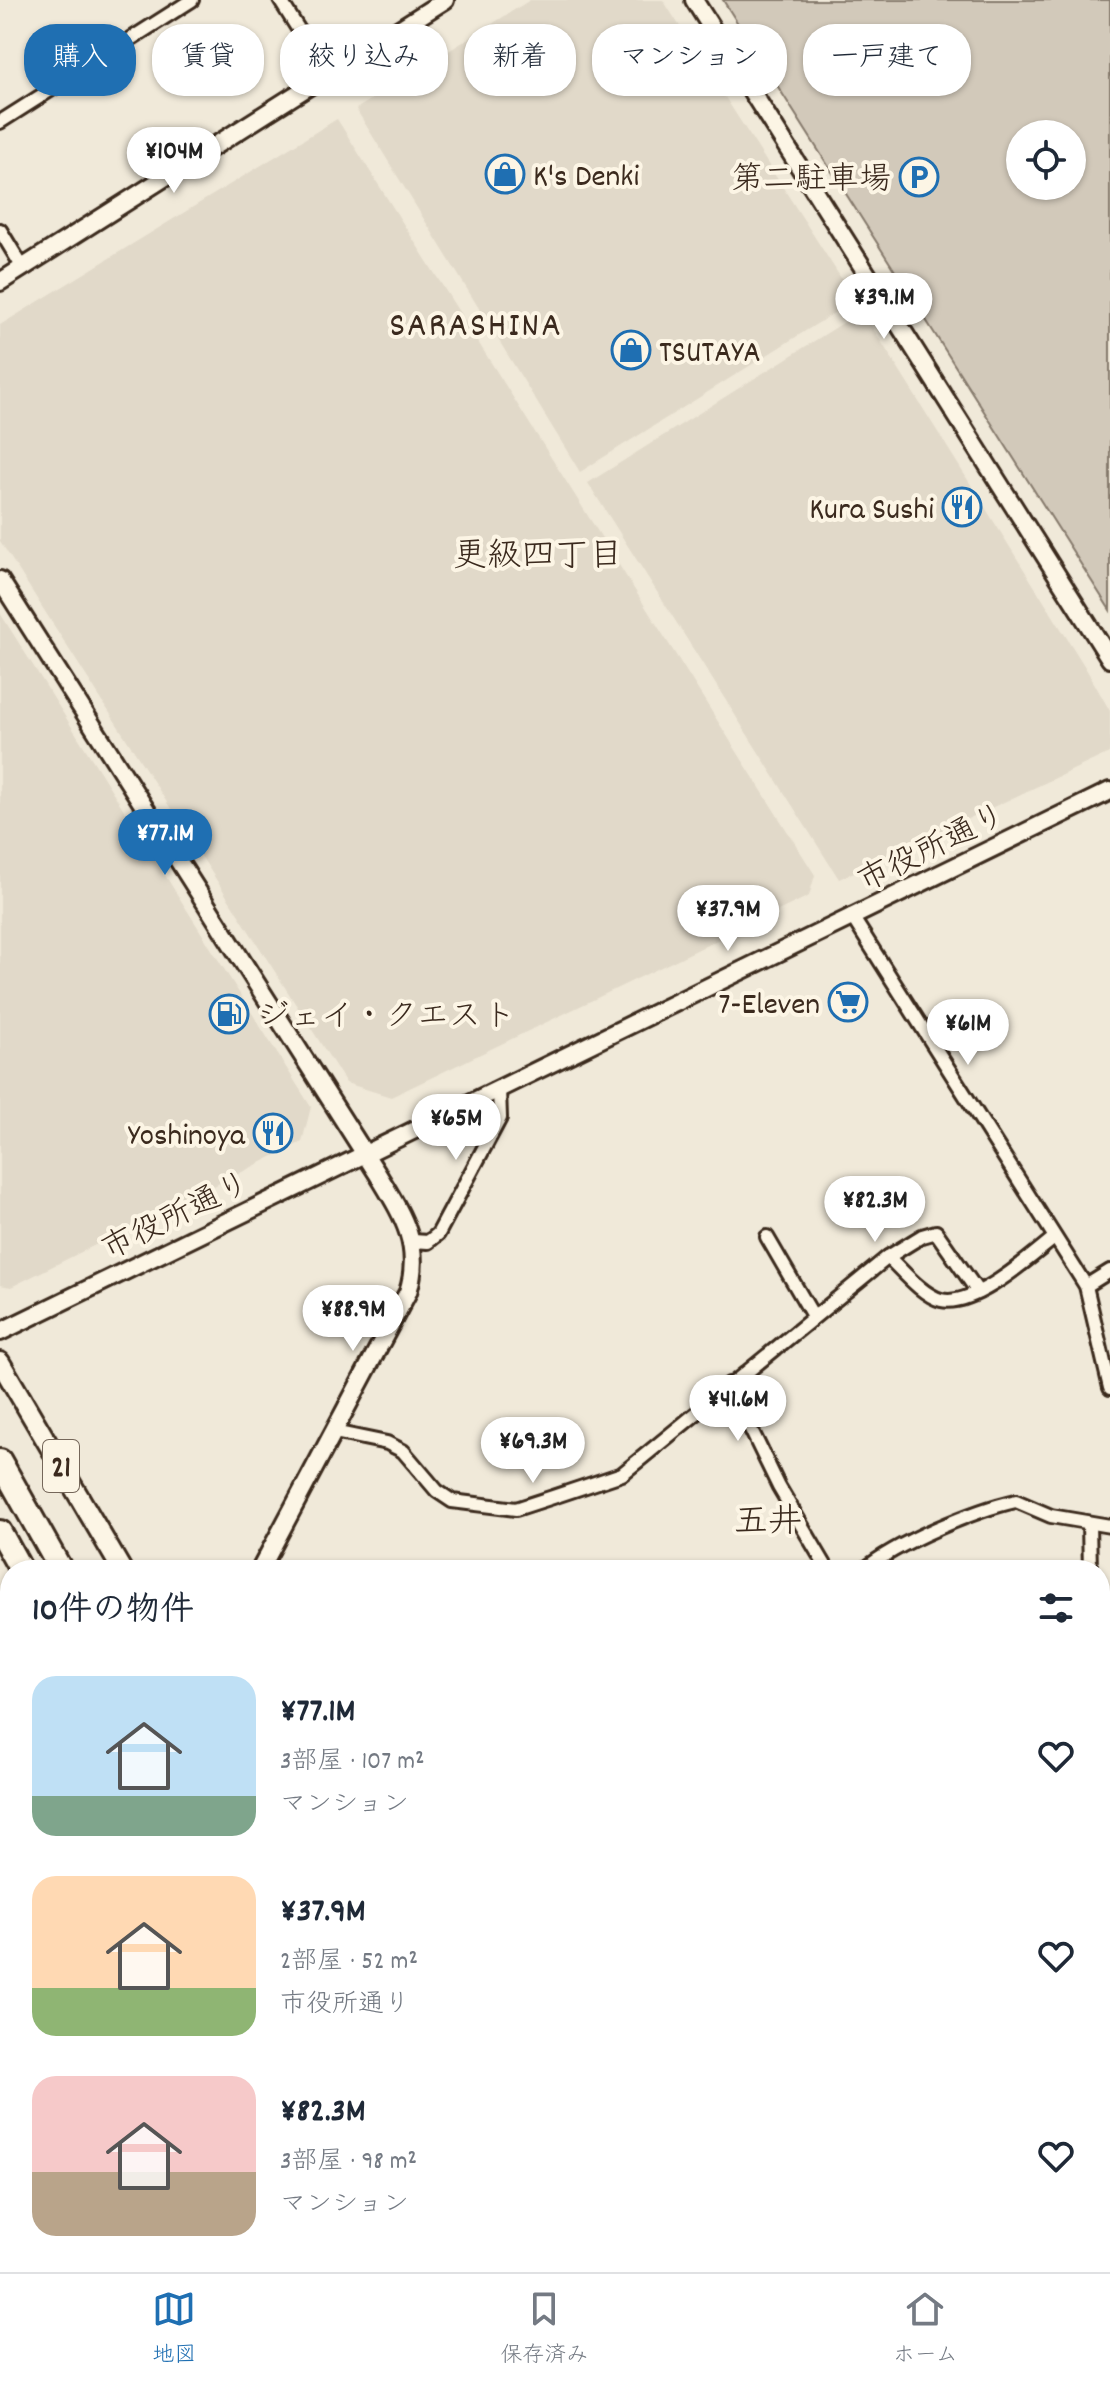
<!DOCTYPE html>
<html lang="ja">
<head>
<meta charset="utf-8">
<style>
  :root { --surface:#fff; --page:#f6f6f7; --text:#1f2937; --muted:#747a83; --line:#e0e1e3; --accent:#1f6fb2 }
  body { margin:0; font-family:Dekko,"Klee One",sans-serif; background:var(--page); color:var(--text); height:100vh; display:flex; flex-direction:column; font-size:30px; white-space:nowrap }
  * { box-sizing:border-box; margin:0 }
  p { font-size:26px; color:var(--muted) }
  .icon { flex:none; width:44px; height:44px; fill:none; stroke:currentColor; stroke-width:2; stroke-linecap:round; stroke-linejoin:round }
  .map { position:relative; flex:1; overflow:hidden }
  .panel { position:absolute; left:0px; top:1560px; width:1110px; height:712px; display:flex; flex-direction:column; background:var(--surface); border-radius:32px 32px 0 0; box-shadow:0 2px 6px #0004 }
  .panel>* { flex:none }
  .banner { position:absolute; left:24px; top:24px; width:1062px; height:72px; display:flex; gap:16px }
  .tools { position:absolute; left:1006px; top:120px; display:grid; gap:16px }
  .tools a { display:grid; place-items:center; width:80px; height:80px; border-radius:50%; background:var(--surface); box-shadow:0 2px 6px #0004; font-size:40px }
  .price { position:absolute; translate:-50% -68px; padding:0 18px; border-radius:28px; background:#fff; color:#222; font-size:26px; line-height:52px; filter:drop-shadow(0 2px 4px #0008) }
  .price::after { content:''; position:absolute; left:50%; top:48px; width:24px; height:18px; margin-left:-12px; background:inherit; clip-path:polygon(0 0,100% 0,50% 100%) }
  .price.on { background:var(--accent); color:#fff }
  ul { padding:0; list-style:none }
  li { display:flex; align-items:center; gap:24px; height:200px; padding:0 32px }
  li span { display:grid; place-items:center; flex:none; width:224px; height:160px; border-radius:24px; color:#555 }
  li>.icon { margin-inline-start:auto }
  span .icon { width:96px; height:96px; fill:#fffc; stroke-width:1 }
  li b { font-size:34px }
  h2 { display:flex; justify-content:space-between; align-items:center; height:96px; padding:0 32px; font-size:34px }
  .pill { padding:0 28px; border-radius:32px; background:var(--surface); box-shadow:0 2px 6px #0004; font-size:28px; line-height:72px }
  .pill.on { background:var(--accent); color:#fff }
  .tabs { display:flex; justify-content:space-around; align-items:center; height:112px; border-top:2px solid var(--line); background:var(--surface); font-size:22px; color:var(--muted) }
  .tabs a { display:grid; justify-items:center; gap:4px }
  .tabs .on { color:var(--accent) }
  .map>svg:first-child { display:block }
</style>
</head>
<body>
<div class="map">
<svg width="1110" height="2272" viewBox="0 0 1110 2272">
  <rect width="100%" height="100%" fill="#f0e9d9"/>
  <filter id="ink" filterUnits="userSpaceOnUse"><feTurbulence type="fractalNoise" baseFrequency=".0125" numOctaves="2"/><feDisplacementMap in="SourceGraphic" scale="16" xChannelSelector="R" yChannelSelector="G"/><feConvolveMatrix kernelMatrix="1 2 1 2 8 2 1 2 1" color-interpolation-filters="sRGB"/></filter>
  <g filter="url(#ink)">
    <!-- built -->
    <g fill="#e1d9c9">
      <polygon points="530,0 663,0 855,300 580,472 356,109"/>
      <polygon points="337,119 815,875 809,896 391,1097 346,1083 0,541 0,325"/>
      <polygon points="862,311 1085,667 1110,711 1110,749 1109,753 839,879 588,483"/>
      <polygon points="0,613 311,1107 302,1142 11,1287 0,1285"/>
    </g>
    <!-- green -->
    <g fill="#d2c9ba" stroke="#867a6c" stroke-width="2" fill-rule="evenodd">
      <path d="M723 0H1110V610ZM1020 134H1072V186H1020Z"/>
      <polygon points="1110,1796 1110,1917 1100,1921 1100,1800"/>
      <polygon points="10,2240 10,2262 266,2262 241,2272 7,2272 0,2260 0,2243"/>
    </g>
    <g fill="none" stroke-linecap="round" stroke-linejoin="round">
      <!-- stream -->
      <g stroke="#7e7163" stroke-width="4">
        <polyline points="0,1794 10,1808"/>
        <polyline points="0,2193 10,2196"/>
      </g>
      <!-- river -->
      <g stroke="#aaa091" stroke-width="26">
        <polyline points="1100,1885 1110,1881"/>
        <polyline points="101,2263 103,2262"/>
      </g>
      <defs>
        <g id="street">
          <polyline points="280,0 327,75"/>
          <polyline points="0,122 192,0"/>
          <polyline points="0,230 23,268"/>
          <polyline points="851,915 1086,1286 1110,1388"/>
          <polyline points="767,1237 813,1316"/>
          <polyline points="413,1241 428,1242 438,1234 500,1118 499,1088"/>
          <polyline points="888,1257 922,1236 936,1232 978,1292"/>
          <polyline points="1086,1286 1110,1271"/>
          <polyline points="729,1384 779,1487 828,1570"/>
          <path d="M334 1432 387 1443 403 1451 437 1491 452 1501 516 1509 553 1497 622 1474 888 1257C902 1270 922 1295 941 1300 974 1308 1030 1257 1054 1238"/>
          <polyline points="1089,1524 1090,1570"/>
          <path d="M864 1570C896 1543 975 1510 1016 1501L1051 1516 1110 1526"/>
          <polyline points="0,1841 10,1834"/>
          <polyline points="1100,1935 1110,1931"/>
          <polyline points="353,2262 358,2272"/>
          <polyline points="268,2272 292,2262"/>
        </g>
        <g id="secondary">
          <polyline points="694,0 1110,659"/>
          <polyline points="0,282 445,0"/>
          <path d="M0 580 377 1173C401 1213 423 1244 408 1292L260 1570"/>
          <polyline points="0,1332 1110,791"/>
          <polyline points="0,1772 10,1786"/>
          <polyline points="0,2053 10,2035"/>
        </g>
        <g id="primary">
          <polyline points="0,1362 122,1570"/>
          <polyline points="497,2262 503,2272"/>
        </g>
        <g id="highway">
          <polyline points="0,1461 61,1570"/>
          <polyline points="0,1532 21,1570"/>
          <polyline points="404,2262 409,2272"/>
          <polyline points="433,2262 438,2272"/>
        </g>
      </defs>
      <!-- street casing -->
      <use href="#street" stroke="#3b2a1e" stroke-width="18"/>
      <!-- secondary casing -->
      <use href="#secondary" stroke="#3b2a1e" stroke-width="22"/>
      <!-- primary casing -->
      <use href="#primary" stroke="#3b2a1e" stroke-width="24"/>
      <!-- highway casing -->
      <use href="#highway" stroke="#3b2a1e" stroke-width="28"/>
      <!-- street -->
      <use href="#street" stroke="#fcf5e5" stroke-width="12"/>
      <!-- secondary -->
      <use href="#secondary" stroke="#fcf5e5" stroke-width="16"/>
      <!-- primary -->
      <use href="#primary" stroke="#fcf5e5" stroke-width="18"/>
      <!-- highway -->
      <use href="#highway" stroke="#fcf5e5" stroke-width="22"/>
    </g>
  </g>
  <!-- icons -->
  <defs>
    <symbol id="shop-ring" viewBox="-11 -11 22 22"><circle r="9.5" fill="#fcf5e5" stroke="#1f6fb2" stroke-width="1.5"/><path d="M-5-2.5h2.3a2.7 3.5 0 0 1 5.4 0H5L5.5 6h-11ZM-1.5-2.5h3a1.5 2.3 0 0 0-3 0Z" fill="#1f6fb2"/></symbol>
    <symbol id="parking-ring" viewBox="-11 -11 22 22"><circle r="9.5" fill="#fcf5e5" stroke="#1f6fb2" stroke-width="1.5"/><path d="M-3.5-5.5H1a3.5 3.5 0 0 1 0 7H-1V5.5H-3.5ZM-1-3.4V-.6H.8a1.4 1.4 0 0 0 0-2.8Z" fill="#1f6fb2"/></symbol>
    <symbol id="restaurant-ring" viewBox="-11 -11 22 22"><circle r="9.5" fill="#fcf5e5" stroke="#1f6fb2" stroke-width="1.5"/><path d="M-5-6h1v4h1v-4h1v4h1v-4h1v5L-1.5 .5V6h-2V.5L-5-1ZM5-6V6H3V1.5H1.5Q1.5-4 5-6Z" fill="#1f6fb2"/></symbol>
    <symbol id="supermarket-ring" viewBox="-11 -11 22 22"><circle r="9.5" fill="#fcf5e5" stroke="#1f6fb2" stroke-width="1.5"/><path d="M-6-5.5h2.5l.6 2H6L4.5 2H-2.5L-4.4-4H-6ZM-1.5 3.2a1.3 1.3 0 1 0 .1 0ZM3 3.2a1.3 1.3 0 1 0 .1 0Z" fill="#1f6fb2"/></symbol>
    <symbol id="fuel-ring" viewBox="-11 -11 22 22"><circle r="9.5" fill="#fcf5e5" stroke="#1f6fb2" stroke-width="1.5"/><path d="M-5.5-6h7V0h2V4h1.3V-2.5L3-4.5l.8-.8L6-3V5H2.5V1h-1V6h-7ZM-4.2-4.7v3.2H.2V-4.7Z" fill="#1f6fb2"/></symbol>
  </defs>
  <g fill-rule="evenodd">
    <use href="#shop-ring" x="483" y="152" width="44" height="44"/>
    <use href="#parking-ring" x="897" y="155" width="44" height="44"/>
    <use href="#shop-ring" x="609" y="328" width="44" height="44"/>
    <use href="#restaurant-ring" x="940" y="485" width="44" height="44"/>
    <use href="#supermarket-ring" x="826" y="980" width="44" height="44"/>
    <use href="#fuel-ring" x="207" y="992" width="44" height="44"/>
    <use href="#restaurant-ring" x="251" y="1111" width="44" height="44"/>
  </g>
  <g text-anchor="middle" stroke-width="8" stroke-linejoin="round" paint-order="stroke">
    <!-- shield labels -->
    <rect fill="#fcf5e5" stroke="#75675a" stroke-width="2" x="43" y="1440" width="36" height="52" rx="6"/>
    <g font-size="30" font-weight="bold" fill="#3b2a1e">
      <text x="61" y="1476">21</text>
    </g>
    <!-- poi labels -->
    <g font-size="32" fill="#3b2a1e" stroke="#fcf5e5" text-anchor="end">
      <text x="533" y="185" text-anchor="start">K's Denki</text>
      <text x="891" y="188">第二駐車場</text>
      <text x="659" y="361" text-anchor="start">TSUTAYA</text>
      <text x="934" y="518">Kura Sushi</text>
      <text x="820" y="1013">7-Eleven</text>
      <text x="257" y="1025" text-anchor="start">ジェイ・クエスト</text>
      <text x="245" y="1144">Yoshinoya</text>
    </g>
    <!-- street labels -->
    <g font-size="32" fill="#3b2a1e" stroke="#fcf5e5">
      <text transform="translate(931 846) rotate(-26)" y="11">市役所通り</text>
      <text transform="translate(175 1214) rotate(-26)" y="11">市役所通り</text>
    </g>
    <!-- neighbourhood labels -->
    <g font-size="34" fill="#3b2a1e" stroke="#fcf5e5">
      <text x="538" y="565">更級四丁目</text>
      <text x="768" y="1531">五井</text>
    </g>
    <!-- quarter labels -->
    <g font-size="36" letter-spacing="2" fill="#3b2a1e" stroke="#fcf5e5">
      <text x="476" y="335">SARASHINA</text>
    </g>
  </g>
</svg>
<div class="tools">
<a><svg class="icon" aria-label="locate" viewBox="0 0 24 24"><circle cx="12" cy="12" r="6"/><path d="M12 2v4M12 18v4M2 12h4M18 12h4"/></svg></a>
</div>
<b class="price" style="left:174px;top:195px">¥104M</b>
<b class="price" style="left:884px;top:341px">¥39.1M</b>
<b class="price on" style="left:165px;top:877px">¥77.1M</b>
<b class="price" style="left:728px;top:953px">¥37.9M</b>
<b class="price" style="left:968px;top:1067px">¥61M</b>
<b class="price" style="left:456px;top:1162px">¥65M</b>
<b class="price" style="left:875px;top:1244px">¥82.3M</b>
<b class="price" style="left:353px;top:1353px">¥88.9M</b>
<b class="price" style="left:738px;top:1443px">¥41.6M</b>
<b class="price" style="left:533px;top:1485px">¥69.3M</b>
<div class="banner">
<a class="pill on">購入</a>
<a class="pill">賃貸</a>
<a class="pill">絞り込み</a>
<a class="pill">新着</a>
<a class="pill">マンション</a>
<a class="pill">一戸建て</a>
</div>
<section class="panel">
<h2>10件の物件<svg class="icon" aria-label="filters" viewBox="0 0 24 24"><path d="M4 7h16M4 17h16"/><circle cx="9" cy="7" r="2"/><circle cx="15" cy="17" r="2"/></svg></h2>
<ul>
<li><span style="background:linear-gradient(#bfe0f5 75%,#7fa58c 0)"><svg class="icon" aria-label="home" viewBox="0 0 24 24"><path d="M3 11l9-7 9 7M6 9v11h12V9"/></svg></span><div><b>¥77.1M</b><p>3部屋 · 107 m²</p><p>マンション</p></div><svg class="icon" aria-label="heart" viewBox="0 0 24 24"><path d="M12 20l-8-8c-3-5 5-10 8-4 3-6 11-1 8 4z"/></svg></li>
<li><span style="background:linear-gradient(#ffd9b3 70%,#8fb573 0)"><svg class="icon" aria-label="home" viewBox="0 0 24 24"><path d="M3 11l9-7 9 7M6 9v11h12V9"/></svg></span><div><b>¥37.9M</b><p>2部屋 · 52 m²</p><p>市役所通り</p></div><svg class="icon" aria-label="heart" viewBox="0 0 24 24"><path d="M12 20l-8-8c-3-5 5-10 8-4 3-6 11-1 8 4z"/></svg></li>
<li><span style="background:linear-gradient(#f6c9c9 60%,#b9a48a 0)"><svg class="icon" aria-label="home" viewBox="0 0 24 24"><path d="M3 11l9-7 9 7M6 9v11h12V9"/></svg></span><div><b>¥82.3M</b><p>3部屋 · 98 m²</p><p>マンション</p></div><svg class="icon" aria-label="heart" viewBox="0 0 24 24"><path d="M12 20l-8-8c-3-5 5-10 8-4 3-6 11-1 8 4z"/></svg></li>
</ul>
</section>
</div>
<nav class="tabs">
<a class="on"><svg class="icon" aria-label="map" viewBox="0 0 24 24"><path d="M3 6l6-2 6 2 6-2v14l-6 2-6-2-6 2zM9 4v14M15 6v14"/></svg>地図</a>
<a><svg class="icon" aria-label="saved" viewBox="0 0 24 24"><path d="M7 4h10v16l-5-4-5 4z"/></svg>保存済み</a>
<a><svg class="icon" aria-label="home" viewBox="0 0 24 24"><path d="M3 11l9-7 9 7M6 9v11h12V9"/></svg>ホーム</a>
</nav>
</body>
</html>
